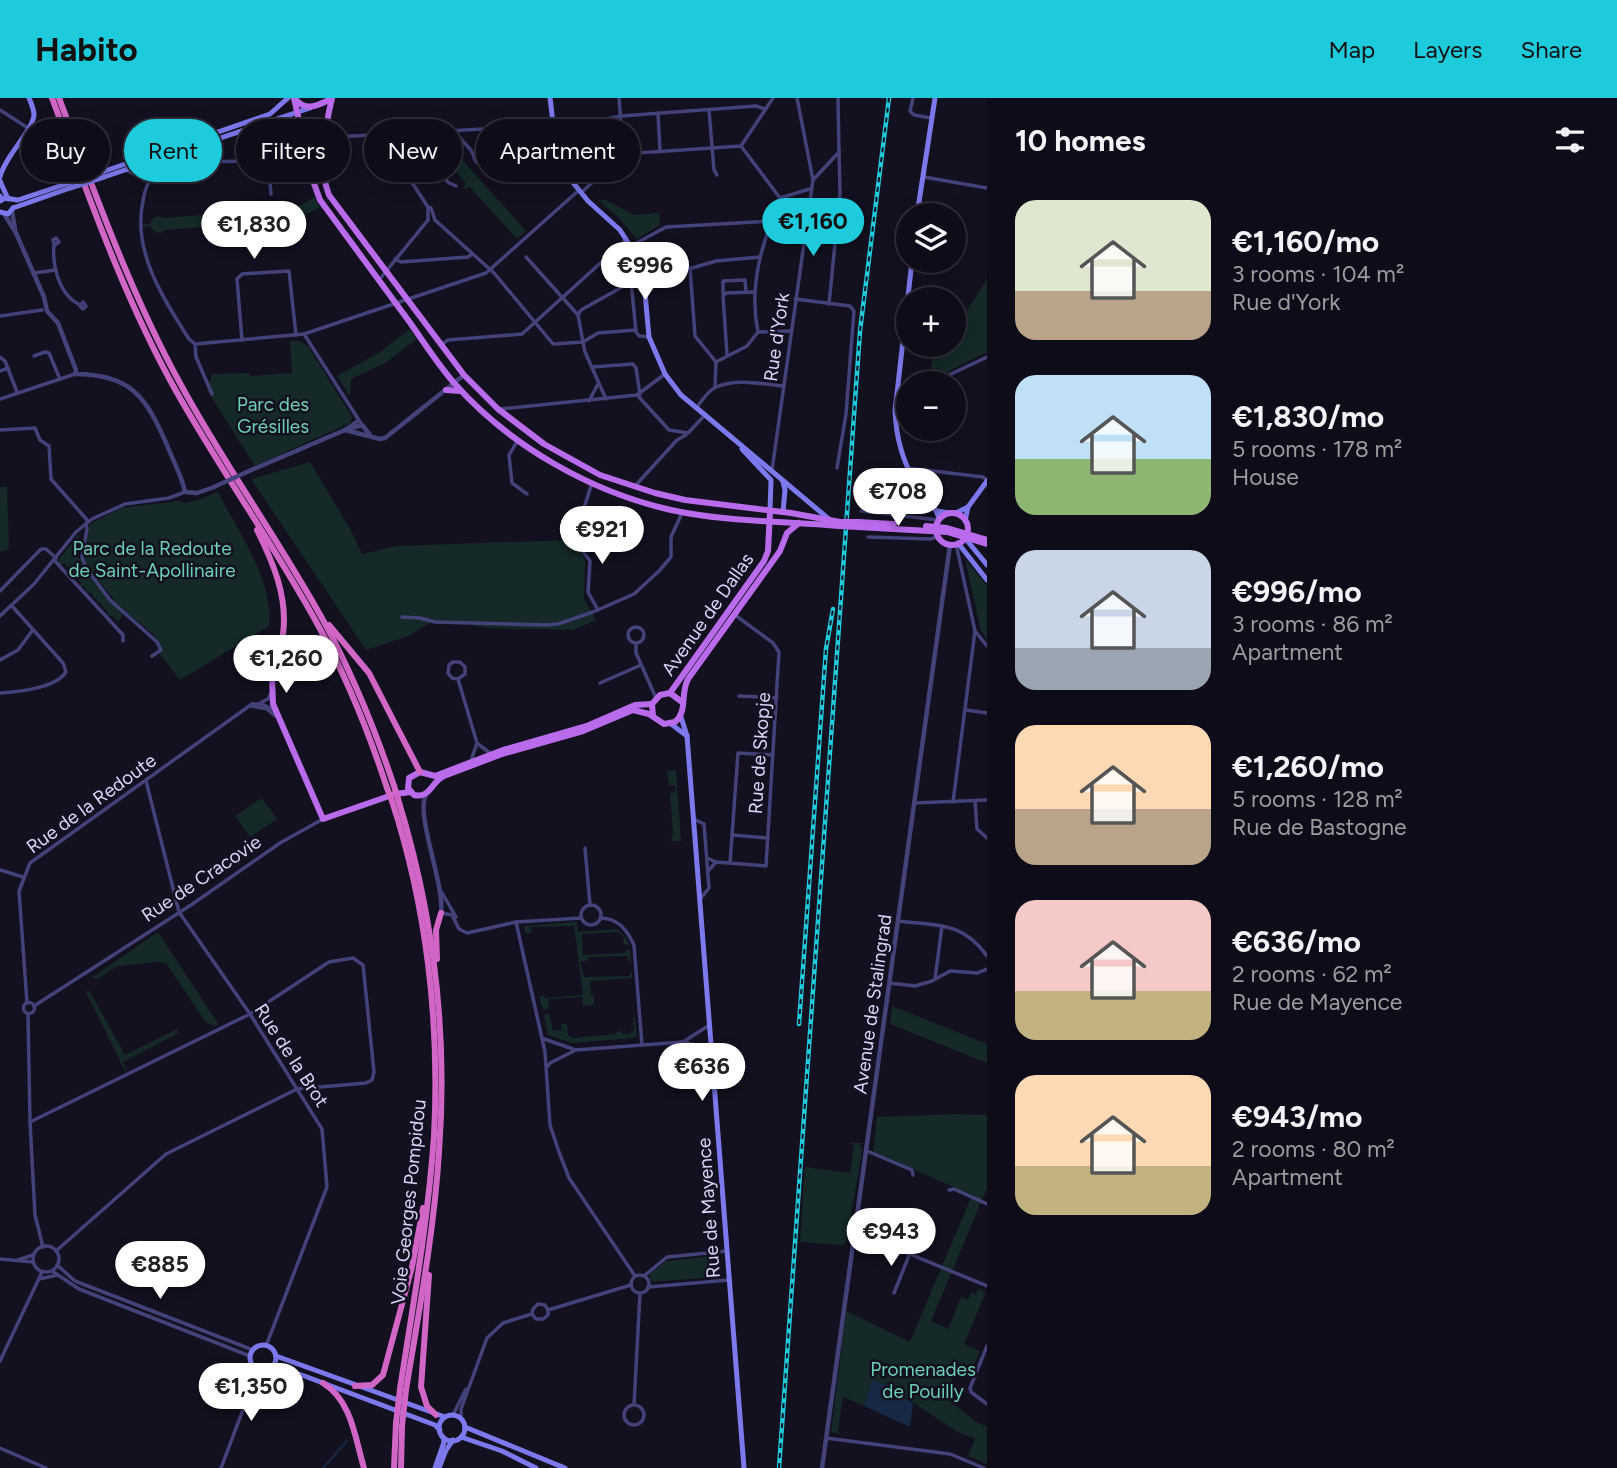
<!DOCTYPE html>
<html lang="en">
<head>
<meta charset="utf-8">
<style>
  :root { --surface:#0e0c18; --page:#171521; --text:#f1f3f6; --muted:#9b9ba2; --line:#2e2c37; --accent:#1ecbdc }
  body { margin:0; font-family:Figtree,sans-serif; background:var(--page); color:var(--text); height:100vh; display:flex; flex-direction:column; font-size:26px; white-space:nowrap }
  * { box-sizing:border-box; margin:0 }
  p { font-size:23px; color:var(--muted) }
  .icon { flex:none; width:38px; height:38px; fill:none; stroke:currentColor; stroke-width:2; stroke-linecap:round; stroke-linejoin:round }
  .map { position:relative; flex:1; overflow:hidden }
  .sheet { display:flex; flex-direction:column; background:var(--surface); width:630px }
  .sheet>* { flex:none }
  .banner { position:absolute; left:21px; top:21px; width:665px; height:63px; display:flex; gap:14px }
  .fabs { position:absolute; left:896px; top:105px; display:grid; gap:14px }
  .fabs a { display:grid; place-items:center; width:70px; height:70px; border-radius:50%; background:var(--surface); box-shadow:0 4px 18px #0003,0 0 0 2px var(--line); font-size:35px }
  .price { position:absolute; translate:-50% -60px; padding:0 16px; border-radius:24px; background:#fff; color:#222; font-size:23px; line-height:46px; filter:drop-shadow(0 2px 4px #0008) }
  .price::after { content:''; position:absolute; left:50%; top:42px; width:21px; height:16px; margin-left:-10px; background:inherit; clip-path:polygon(0 0,100% 0,50% 100%) }
  .price.on { background:var(--accent); color:#111 }
  ul { padding:0; list-style:none }
  li { display:flex; align-items:center; gap:21px; height:175px; padding:0 28px }
  li span { display:grid; place-items:center; flex:none; width:196px; height:140px; border-radius:21px; color:#555 }
  li>.icon { margin-inline-start:auto }
  span .icon { width:84px; height:84px; fill:#fffc; stroke-width:1 }
  li b { font-size:30px }
  h2 { display:flex; justify-content:space-between; align-items:center; height:84px; padding:0 28px; font-size:30px }
  .pill { padding:0 24px; border-radius:32px; background:var(--surface); box-shadow:0 4px 18px #0003,0 0 0 2px var(--line); font-size:24px; line-height:63px }
  .pill.on { background:var(--accent); color:#111 }
  header { display:flex; align-items:center; gap:42px; box-sizing:border-box; height:98px; padding:0 35px; background:var(--accent); color:#111 }
  header strong { font-size:33px }
  nav { display:flex; gap:38px; margin-inline-start:auto; font-size:24px }
  main { display:flex; flex:1; min-height:0 }
  .map>svg:first-child { display:block }
</style>
</head>
<body>
<header>
<strong>Habito</strong>
<nav><a>Map</a><a>Layers</a><a>Share</a></nav>
</header>
<main>
<div class="map">
<svg width="987" height="1370" viewBox="0 0 987 1370">
  <rect width="100%" height="100%" fill="#131020"/>
  <!-- green -->
  <g fill="#142928">
    <polygon points="441,38 526,133 517,141 469,88 466,91 463,90 466,85 430,44"/>
    <polygon points="314,99 320,109 304,118 288,122 166,132 160,135 154,133 150,128 142,129 142,127 150,126 153,120 158,118 165,120 288,110 301,107"/>
    <polygon points="598,102 606,102 634,117 659,115 660,127 637,141 618,119"/>
    <polygon points="987,181 987,254 951,272 935,285 929,285 934,247 954,247 956,229"/>
    <polygon points="410,231 417,241 385,265 351,281 350,299 337,278 377,256"/>
    <polygon points="290,243 299,243 308,248 352,319 350,325 255,368 207,292 212,276 248,275 252,278 292,275"/>
    <polygon points="310,364 350,431 362,456 396,448 572,442 585,461 584,501 596,522 573,532 487,530 457,524 433,523 408,538 366,552 251,381"/>
    <polygon points="0,389 7,389 9,451 0,454"/>
    <path d="M218 394C238 434 274 482 269 528L180 582 159 555 163 551 153 536 119 508 87 469 84 457 90 426 121 410 178 403 185 405 198 402Z"/>
    <polygon points="79,436 78,460 81,460 88,477 123,517 116,527 117,523 111,517 109,519 106,511 102,511 104,509 99,504 97,505 97,502 94,499 92,500 93,497 90,494 88,496 84,488 82,489 80,487 81,485 77,480 75,482 76,478 71,473 68,474 66,472 68,470 64,465 61,467 59,465 59,461"/>
    <polygon points="965,461 987,488 987,541 981,533"/>
    <polygon points="676,672 681,743 671,743 673,736 670,695 676,694 675,688 669,688 667,673"/>
    <polygon points="262,700 277,721 250,739 235,718"/>
    <polygon points="572,824 577,824 578,834 618,831 627,841 629,848 624,846 623,838 618,834 582,836 583,857 625,855 626,852 630,851 631,868 627,858 588,859 588,862 580,864 584,879 629,878 632,873 632,880 590,883 591,897 594,898 594,907 583,908 582,899 549,901 548,911 543,912 539,898 544,897 545,900 583,897 574,828 531,829 531,833 534,834 526,836 524,828"/>
    <path d="M158 834 219 927C214 930 209 926 205 923L166 865 157 864 117 868 98 881 91 880Z"/>
    <polygon points="89,892 125,957 177,931 179,935 123,964 127,972 125,973 86,894"/>
    <polygon points="892,908 987,946 987,965 890,926"/>
    <polygon points="549,915 553,933 562,932 561,926 567,926 568,937 574,940 616,936 617,934 621,933 622,936 630,936 631,933 634,933 633,920 635,919 637,937 634,940 572,945 548,937 544,917"/>
    <polygon points="956,1016 987,1017 987,1090 931,1223 948,1231 961,1199 968,1202 971,1194 976,1196 978,1191 986,1194 964,1246 980,1253 970,1276 956,1271 945,1299 976,1324 987,1329 987,1366 968,1358 975,1341 956,1333 885,1286 872,1283 864,1308 843,1299 838,1333 840,1336 831,1334 846,1213 910,1244 972,1097 873,1054 877,1019"/>
    <polygon points="849,1045 863,1045 859,1048 862,1050 861,1060 846,1145 842,1147 800,1144 805,1069 850,1075 854,1047"/>
    <polygon points="713,1158 715,1179 653,1184 650,1182 650,1176 666,1163"/>
  </g>
  <!-- water -->
  <polygon fill="#162844" points="872,1282 885,1286 913,1306 910,1329 864,1308"/>
  <g fill="none" stroke-linecap="round" stroke-linejoin="round">
    <!-- stream -->
    <polyline stroke="#162844" stroke-width="2" points="323,1370 347,1343"/>
    <!-- minor -->
    <g stroke="#434279" stroke-width="3.5">
      <polyline points="619,0 623,56"/>
      <polyline points="913,0 910,13 914,17 931,20"/>
      <polyline points="0,12 28,30"/>
      <polyline points="709,12 714,72 717,77"/>
      <polyline points="658,15 660,53"/>
      <polyline points="502,30 504,63"/>
      <path d="M457 34C459 43 469 47 473 56 474 59 475 63 477 65L558 58"/>
      <polyline points="380,36 428,109"/>
      <polyline points="324,44 334,39 502,30 547,32 621,18 756,8 765,11"/>
      <polyline points="741,48 780,100"/>
      <path d="M305 54C298 55 292 58 285 60 246 67 199 58 162 73 149 78 145 90 143 103 132 153 163 200 189 241L195 246 304 236 362 327"/>
      <polyline points="268,61 271,96"/>
      <polyline points="128,73 149,84"/>
      <polyline points="406,74 426,61 449,85 456,88"/>
      <polyline points="924,79 987,90"/>
      <polyline points="813,82 839,54 838,0"/>
      <polyline points="582,94 623,56 741,48 773,0"/>
      <polyline points="428,122 428,109 431,110 435,122"/>
      <polyline points="435,122 494,175 553,246 583,244 578,217 581,212 642,178"/>
      <polygon points="56,140 59,144 55,147 53,142"/>
      <path d="M54 146C52 168 59 197 80 207"/>
      <polyline points="631,148 666,129 771,123"/>
      <polyline points="526,159 578,217"/>
      <polyline points="395,161 401,164 468,159 472,156"/>
      <polyline points="690,170 695,238 716,264"/>
      <polyline points="34,175 56,172"/>
      <polyline points="379,182 428,122"/>
      <polyline points="631,183 636,234 639,238 649,239"/>
      <polyline points="644,184 716,163 760,159"/>
      <polyline points="723,195 723,183 745,182 746,194"/>
      <polyline points="795,201 850,208 854,213 846,316 837,370"/>
      <polygon points="83,204 86,208 83,211 80,208"/>
      <polyline points="829,206 840,95 839,54"/>
      <polyline points="0,218 42,212"/>
      <path d="M758 234C748 186 763 144 780 100L810 91"/>
      <polyline points="304,236 486,175 578,93"/>
      <polyline points="242,242 237,181 242,176 289,173 296,237"/>
      <polyline points="195,246 196,259 212,296"/>
      <polyline points="442,246 448,242 522,236 627,141"/>
      <polyline points="727,257 723,198 726,195 754,194"/>
      <polyline points="34,258 45,254 49,255 60,281"/>
      <polyline points="0,259 5,263 17,294"/>
      <polyline points="592,269 633,266 636,270 640,297"/>
      <polyline points="0,273 8,270"/>
      <polyline points="941,285 951,276 987,259"/>
      <polyline points="715,289 716,264 747,248 758,234 791,233"/>
      <polyline points="897,296 908,297"/>
      <polyline points="637,297 669,332 688,335 705,317"/>
      <polyline points="0,301 75,276"/>
      <polyline points="606,301 585,254 583,244 598,235 636,232"/>
      <polyline points="589,303 598,286"/>
      <path d="M697 309C702 302 709 292 716 289 737 280 762 286 783 288"/>
      <polyline points="500,311 637,297 665,276"/>
      <polyline points="897,325 908,315"/>
      <polyline points="346,331 359,322"/>
      <polyline points="0,332 35,330 40,342 49,348 51,381 88,423"/>
      <polyline points="518,342 509,357 512,385 527,396"/>
      <polyline points="908,370 983,379 987,382"/>
      <polyline points="772,372 813,82 797,0"/>
      <polyline points="887,384 890,386 915,385"/>
      <polyline points="592,385 574,441 590,463 588,494 598,512"/>
      <polyline points="635,388 677,342 686,337"/>
      <polyline points="861,413 938,422"/>
      <polyline points="86,425 87,431 82,459 86,470 110,502 157,544 161,552 152,558"/>
      <polyline points="868,439 930,441 938,439"/>
      <polyline points="54,462 123,537 123,543"/>
      <polyline points="0,493 41,451 46,451 56,460"/>
      <polyline points="0,518 34,486 76,434 92,421 125,406 169,400 185,394"/>
      <polyline points="402,519 420,520 435,524 546,527 558,526 593,514 634,496 659,473 671,459 671,439 682,415"/>
      <circle cx="636" cy="537" r="8"/>
      <polyline points="975,533 987,548"/>
      <polyline points="636,545 636,555 656,600"/>
      <polyline points="0,562 18,552 32,533"/>
      <polyline points="458,581 465,576 465,569 460,564 453,564 449,567 448,575 452,580 458,581 477,645 471,663"/>
      <polyline points="600,585 641,567"/>
      <path d="M0 595C18 594 56 590 66 574L63 565 12 508"/>
      <polyline points="739,598 777,600"/>
      <polyline points="260,605 268,601 271,595"/>
      <polyline points="251,608 267,611 275,618"/>
      <polyline points="966,612 987,615"/>
      <polyline points="477,645 491,656"/>
      <polyline points="146,683 179,814 250,916 322,1031 327,1089 266,1248"/>
      <polyline points="975,703 977,731 987,740"/>
      <polyline points="953,704 975,533 956,446"/>
      <polyline points="914,705 987,702"/>
      <polyline points="694,721 704,726 709,790 701,800"/>
      <polyline points="732,737 768,740"/>
      <polyline points="585,750 590,807"/>
      <polyline points="707,760 716,764 708,773"/>
      <polyline points="716,764 766,768 779,554 773,545 735,517"/>
      <polyline points="730,765 738,655 773,657"/>
      <polyline points="0,772 23,779"/>
      <polyline points="441,793 456,819"/>
      <circle cx="591" cy="817" r="10"/>
      <polyline points="442,815 452,817 459,831 467,835 516,824 581,820"/>
      <path d="M601 820C619 821 627 832 634 847L642 947"/>
      <path d="M898 823C937 828 962 823 987 858"/>
      <polyline points="516,824 545,954 550,1027 559,1054 569,1080 635,1178"/>
      <polyline points="935,881 942,828"/>
      <polyline points="889,885 915,888 932,883 950,873 977,875 987,871"/>
      <circle cx="29" cy="910" r="5.5"/>
      <polyline points="27,905 19,793 30,765 252,606 262,606 274,612"/>
      <polyline points="34,908 191,807 280,745 323,721"/>
      <polyline points="28,916 30,1024 35,1117 43,1149"/>
      <polyline points="544,941 576,952"/>
      <polyline points="683,944 708,928"/>
      <polyline points="547,969 550,965 576,952 683,944 711,951"/>
      <polyline points="30,1024 250,916 329,864 353,860 363,867 374,974 372,982 366,985 297,991 166,1056 56,1153"/>
      <polyline points="867,1053 912,1072 913,1077"/>
      <polyline points="949,1092 954,1091 987,1106"/>
      <polyline points="854,1133 987,1188"/>
      <circle cx="46" cy="1161" r="13"/>
      <polyline points="0,1161 33,1164"/>
      <polyline points="18,1162 33,1157"/>
      <polyline points="57,1167 75,1183 253,1252"/>
      <polyline points="52,1173 79,1191 250,1258"/>
      <circle cx="640" cy="1186" r="9"/>
      <polyline points="644,1178 667,1159 727,1153"/>
      <polyline points="39,1181 58,1177"/>
      <polyline points="648,1189 729,1182"/>
      <polyline points="894,1195 910,1155"/>
      <polyline points="548,1212 545,1207 538,1206 533,1211 532,1216 536,1221 543,1221 548,1217 548,1212 631,1187"/>
      <polyline points="987,1248 970,1290 971,1294 987,1306"/>
      <polyline points="0,1263 42,1174"/>
      <polyline points="634,1307 640,1195"/>
      <circle cx="634" cy="1317" r="10"/>
      <polyline points="453,1317 466,1291"/>
      <polyline points="461,1320 461,1311 487,1240 503,1225 532,1216"/>
      <polyline points="826,1340 950,1356 984,1370"/>
      <polyline points="0,1350 46,1370"/>
      <polyline points="221,1370 258,1272"/>
    </g>
    <!-- tertiary -->
    <g stroke="#434279" stroke-width="4.5">
      <polyline points="12,113 15,131"/>
      <path d="M4 116 16 135 44 199 47 213 58 225 76 272 75 276C131 276 146 299 167 347 173 363 182 378 185 394L197 395 214 389"/>
      <polyline points="345,332 380,341 385,340 464,277"/>
      <polyline points="249,373 345,332 362,327 370,337"/>
      <path d="M426 697C415 716 445 787 441 815"/>
      <polyline points="822,1370 950,447"/>
    </g>
    <!-- secondary -->
    <g stroke="#7b79ec" stroke-width="5">
      <polyline points="550,0 556,49 566,76 588,103 620,132 635,156 644,184 649,239 665,276 681,297 705,317 830,422"/>
      <polyline points="102,74 270,16 288,0"/>
      <path d="M0 79C5 58 32 34 34 17 34 11 31 5 29 0"/>
      <polyline points="104,79 310,10"/>
      <polyline points="0,83 8,101"/>
      <polyline points="0,98 0,103 5,100 18,102 69,85"/>
      <polyline points="13,110 70,90"/>
      <polyline points="0,114 8,116 13,110"/>
      <polyline points="917,117 935,0"/>
      <path d="M912 163 895 313C896 337 902 362 915 384 922 396 937 408 939 421"/>
      <polyline points="742,351 771,382 770,413"/>
      <polyline points="783,384 785,392 783,414"/>
      <polyline points="937,413 949,415"/>
      <polyline points="956,415 968,409"/>
      <polyline points="965,423 968,409 987,383"/>
      <polyline points="965,440 987,467"/>
      <polyline points="958,445 987,482"/>
      <polyline points="681,619 687,638 744,1370"/>
      <polyline points="671,626 687,638"/>
      <circle cx="263" cy="1260" r="13"/>
      <polyline points="276,1258 445,1319"/>
      <polyline points="275,1267 435,1327 440,1332"/>
      <circle cx="452" cy="1330" r="13"/>
      <polyline points="465,1329 565,1370"/>
      <polyline points="461,1339 502,1353 536,1370"/>
      <polyline points="435,1370 444,1344 443,1339"/>
      <polyline points="439,1370 446,1352 453,1342"/>
    </g>
    <!-- primary -->
    <g stroke="#ba6beb" stroke-width="6">
      <path d="M294 0 312 80 320 102C351 144 381 185 411 226 425 246 439 268 455 286 510 348 591 394 671 412 727 424 784 423 840 428"/>
      <path d="M332 0C325 30 317 67 329 97L464 277 498 311 544 346 600 377 655 395 685 402 791 415 840 424"/>
      <path d="M296 2C307 14 318 7 331 1"/>
      <polyline points="306,53 317,50 324,44"/>
      <polyline points="287,59 303,60 308,65"/>
      <polyline points="446,292 461,293"/>
      <circle cx="952" cy="431" r="16"/>
      <polyline points="858,424 894,426"/>
      <polyline points="926,428 947,430 987,442"/>
      <polyline points="858,429 947,434 987,446"/>
      <polyline points="272,579 273,606 323,721 395,696 411,694"/>
      <polyline points="670,595 764,463 768,453 770,413"/>
      <path d="M652 606 635 607 587 628 503 652 435 678 420 674 409 680 408 690 414 697C430 701 431 684 444 678L502 656 583 633 633 612 649 616 664 626 675 624C688 613 680 596 688 581L780 453 787 435 799 425"/>
      <polyline points="653,618 652,606 660,597 670,595 682,604"/>
    </g>
    <!-- trunk -->
    <g stroke="#d266c7" stroke-width="6">
      <path d="M52 0C89 99 124 200 176 293 221 373 275 448 319 529 347 580 369 635 387 690"/>
      <path d="M59 0C96 98 131 196 181 287 225 368 279 442 323 522 352 575 375 631 394 688"/>
      <path d="M257 432C273 464 288 499 283 536 282 551 276 564 272 579"/>
      <polyline points="329,527 369,575 420,674"/>
      <path d="M398 701C433 815 448 935 439 1054 434 1134 419 1213 406 1292"/>
      <path d="M392 703C427 810 440 926 434 1038 428 1123 413 1207 400 1291"/>
      <polyline points="437,861 436,832 441,815"/>
      <polyline points="429,1177 421,1289 427,1308 436,1317"/>
      <path d="M323 1285C352 1303 355 1340 364 1370"/>
      <polyline points="355,1288 372,1287 383,1277 412,1169 423,1110"/>
      <polyline points="394,1370 396,1325"/>
      <polyline points="401,1370 402,1328"/>
    </g>
    <defs>
      <g id="rail">
        <polyline points="799,926 826,551 833,511"/>
        <polyline points="779,1370 860,233 889,0"/>
      </g>
    </defs>
    <!-- rail casing -->
    <use href="#rail" stroke="#1ecbdc" stroke-width="4.5"/>
    <!-- rail -->
    <use href="#rail" stroke="#131020" stroke-width="2" stroke-dasharray="5" stroke-linecap="butt"/>
    <!-- tertiary-bridge -->
    <polyline stroke="#434279" stroke-width="4.5" points="214,389 249,373"/>
    <!-- secondary-bridge -->
    <g stroke="#7b79ec" stroke-width="5">
      <polyline points="69,85 102,74"/>
      <polyline points="70,90 104,79"/>
    </g>
    <!-- primary-bridge -->
    <g stroke="#ba6beb" stroke-width="6">
      <polyline points="840,424 858,424"/>
      <polyline points="840,428 858,429"/>
    </g>
    <!-- trunk-bridge -->
    <g stroke="#d266c7" stroke-width="6">
      <polyline points="394,688 398,701"/>
      <polyline points="387,690 392,703"/>
      <polyline points="396,1325 400,1291"/>
      <polyline points="402,1328 406,1292"/>
    </g>
  </g>
  <g text-anchor="middle" stroke-width="5" stroke-linejoin="round" paint-order="stroke">
    <!-- street labels -->
    <g font-size="19" fill="#d9d5f9" stroke="#131020">
      <text transform="translate(776 239) rotate(-82)" y="7">Rue d'York</text>
      <text transform="translate(707 516) rotate(-55)" y="7">Avenue de Dallas</text>
      <text transform="translate(759 655) rotate(-86)" y="7">Rue de Skopje</text>
      <text transform="translate(91 705) rotate(-36)" y="7">Rue de la Redoute</text>
      <text transform="translate(201 780) rotate(-34)" y="7">Rue de Cracovie</text>
      <text transform="translate(872 906) rotate(-82)" y="7">Avenue de Stalingrad</text>
      <text transform="translate(292 957) rotate(57)" y="7">Rue de la Brot</text>
      <text transform="translate(408 1104) rotate(-84)" y="7">Voie Georges Pompidou</text>
      <text transform="translate(708 1110) rotate(-94)" y="7">Rue de Mayence</text>
    </g>
    <!-- park labels -->
    <g font-size="19" fill="#6bcfb5" stroke="#131020">
      <text x="273" y="313">Parc des<tspan x="273" dy="22">Grésilles</tspan></text>
      <text x="152" y="457">Parc de la Redoute<tspan x="152" dy="22">de Saint-Apollinaire</tspan></text>
      <text x="923" y="1278">Promenades<tspan x="923" dy="22">de Pouilly</tspan></text>
    </g>
  </g>
</svg>
<div class="fabs">
<a><svg class="icon" aria-label="layers" viewBox="0 0 24 24"><path d="M12 4l9 5-9 5-9-5zM3 14l9 5 9-5"/></svg></a>
<a>+</a>
<a>−</a>
</div>
<b class="price on" style="left:813px;top:160px">€1,160</b>
<b class="price" style="left:254px;top:163px">€1,830</b>
<b class="price" style="left:645px;top:204px">€996</b>
<b class="price" style="left:898px;top:430px">€708</b>
<b class="price" style="left:602px;top:468px">€921</b>
<b class="price" style="left:286px;top:597px">€1,260</b>
<b class="price" style="left:702px;top:1005px">€636</b>
<b class="price" style="left:891px;top:1170px">€943</b>
<b class="price" style="left:160px;top:1203px">€885</b>
<b class="price" style="left:251px;top:1325px">€1,350</b>
<div class="banner">
<a class="pill">Buy</a>
<a class="pill on">Rent</a>
<a class="pill">Filters</a>
<a class="pill">New</a>
<a class="pill">Apartment</a>
</div>
</div>
<section class="sheet">
<h2>10 homes<svg class="icon" aria-label="filters" viewBox="0 0 24 24"><path d="M4 7h16M4 17h16"/><circle cx="9" cy="7" r="2"/><circle cx="15" cy="17" r="2"/></svg></h2>
<ul>
<li><span style="background:linear-gradient(#dfe7d0 65%,#b9a48a 0)"><svg class="icon" aria-label="home" viewBox="0 0 24 24"><path d="M3 11l9-7 9 7M6 9v11h12V9"/></svg></span><div><b>€1,160/mo</b><p>3 rooms · 104 m²</p><p>Rue d'York</p></div></li>
<li><span style="background:linear-gradient(#bfe0f5 60%,#8fb573 0)"><svg class="icon" aria-label="home" viewBox="0 0 24 24"><path d="M3 11l9-7 9 7M6 9v11h12V9"/></svg></span><div><b>€1,830/mo</b><p>5 rooms · 178 m²</p><p>House</p></div></li>
<li><span style="background:linear-gradient(#c9d6e8 70%,#9aa5b1 0)"><svg class="icon" aria-label="home" viewBox="0 0 24 24"><path d="M3 11l9-7 9 7M6 9v11h12V9"/></svg></span><div><b>€996/mo</b><p>3 rooms · 86 m²</p><p>Apartment</p></div></li>
<li><span style="background:linear-gradient(#ffd9b3 60%,#b9a48a 0)"><svg class="icon" aria-label="home" viewBox="0 0 24 24"><path d="M3 11l9-7 9 7M6 9v11h12V9"/></svg></span><div><b>€1,260/mo</b><p>5 rooms · 128 m²</p><p>Rue de Bastogne</p></div></li>
<li><span style="background:linear-gradient(#f6c9c9 65%,#c2b280 0)"><svg class="icon" aria-label="home" viewBox="0 0 24 24"><path d="M3 11l9-7 9 7M6 9v11h12V9"/></svg></span><div><b>€636/mo</b><p>2 rooms · 62 m²</p><p>Rue de Mayence</p></div></li>
<li><span style="background:linear-gradient(#ffd9b3 65%,#c2b280 0)"><svg class="icon" aria-label="home" viewBox="0 0 24 24"><path d="M3 11l9-7 9 7M6 9v11h12V9"/></svg></span><div><b>€943/mo</b><p>2 rooms · 80 m²</p><p>Apartment</p></div></li>
</ul>
</section>
</main>
</body>
</html>
